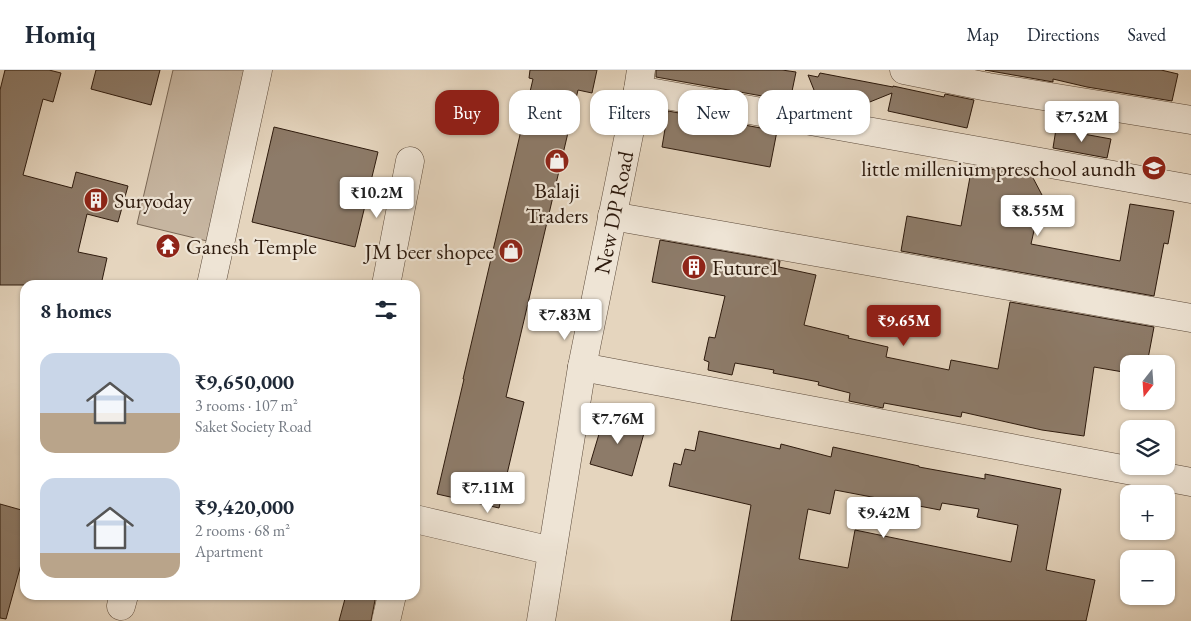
<!DOCTYPE html>
<html lang="en">
<head>
<meta charset="utf-8">
<style>
  :root { --surface:#fff; --page:#f2f2f3; --text:#1f2937; --muted:#747a83; --line:#e0e1e3; --accent:#8f2418 }
  body { margin:0; font-family:"EB Garamond",serif; background:var(--page); color:var(--text); height:100vh; display:flex; flex-direction:column; font-size:19px; white-space:nowrap }
  * { box-sizing:border-box; margin:0 }
  p { font-size:16px; color:var(--muted) }
  .icon { flex:none; width:28px; height:28px; fill:none; stroke:currentColor; stroke-width:2; stroke-linecap:round; stroke-linejoin:round }
  .map { position:relative; flex:1; overflow:hidden }
  .details { position:absolute; left:20px; top:210px; width:400px; height:320px; display:flex; flex-direction:column; background:var(--surface); border-radius:15px; box-shadow:0 1px 4px #0004 }
  .details>* { flex:none }
  .banner { position:absolute; left:435px; top:20px; width:475px; height:45px; display:flex; gap:10px }
  .needle { width:32px; rotate:197deg }
  .controls { position:absolute; left:1120px; top:285px; display:grid; gap:10px }
  .controls a { display:grid; place-items:center; width:55px; height:55px; border-radius:10px; background:var(--surface); box-shadow:0 1px 4px #0004; font-size:25px }
  .price { position:absolute; translate:-50% -42px; padding:0 11px; border-radius:5px; background:#fff; color:#222; font-size:16px; line-height:32px; filter:drop-shadow(0 1px 2px #0008) }
  .price::after { content:''; position:absolute; left:50%; top:30px; width:15px; height:11px; margin-left:-8px; background:inherit; clip-path:polygon(0 0,100% 0,50% 100%) }
  .price.current { background:var(--accent); color:#fff }
  ul { padding:0; list-style:none }
  li { display:flex; align-items:center; gap:15px; height:125px; padding:0 20px }
  li span { display:grid; place-items:center; flex:none; width:140px; height:100px; border-radius:15px; color:#555 }
  li>.icon { margin-inline-start:auto }
  span .icon { width:60px; height:60px; fill:#fffc; stroke-width:1 }
  li b { font-size:21px }
  h2 { display:flex; justify-content:space-between; align-items:center; height:60px; padding:0 20px; font-size:21px }
  .tag { padding:0 18px; border-radius:15px; background:var(--surface); box-shadow:0 1px 4px #0004; font-size:18px; line-height:45px }
  .tag.current { background:var(--accent); color:#fff }
  header { display:flex; align-items:center; gap:30px; box-sizing:border-box; height:70px; padding:0 25px; background:var(--surface); border-bottom:1px solid var(--line) }
  header strong { font-size:24px }
  nav { display:flex; gap:28px; margin-inline-start:auto; font-size:18px }
  .map>svg:first-child { display:block }
</style>
</head>
<body>
<header>
<strong>Homiq</strong>
<nav><a>Map</a><a>Directions</a><a>Saved</a></nav>
</header>
<div class="map">
<svg width="1191" height="551" viewBox="0 0 1191 551">
  <rect width="100%" height="100%" fill="#e5d5be"/>
  <filter id="stains"><feTurbulence type="fractalNoise" baseFrequency=".004" numOctaves="4"/><feColorMatrix values="0 0 0 0 .2 0 0 0 0 .09 0 0 0 0 .02 0 0 0 .5 -.17"/></filter>
  <radialGradient id="worn" r=".72"><stop offset=".6" stop-color="#630" stop-opacity="0"/><stop offset="1" stop-color="#630" stop-opacity=".3"/></radialGradient>
  <!-- green -->
  <polygon fill="#c6b5a0" stroke="#7a6856" points="173,0 245,0 207,171 137,154"/>
  <!-- building -->
  <g fill="#8d7b69" stroke="#2d1a0d" fill-rule="evenodd">
    <polygon points="5,0 49,0 61,3 53,32 43,29 23,105 72,118 76,102 128,116 118,152 87,144 78,182 107,188 101,215 0,215 0,20"/>
    <polygon points="96,0 160,0 151,35 91,19"/>
    <polygon points="530,0 597,0 592,23 578,20 506,327 524,332 499,438 437,424 464,309 463,309 533,9 529,8"/>
    <polygon points="656,0 782,0 796,2 790,31 656,7"/>
    <polygon points="985,0 1161,0 1178,4 1172,31 1087,17 1053,9 1053,12"/>
    <polygon points="820,3 893,17 893,16 944,27 945,24 974,30 967,58 888,41 892,23 850,40 820,35 808,5 818,7"/>
    <polygon points="668,41 777,61 770,97 662,77"/>
    <polygon points="274,57 378,82 355,177 252,152"/>
    <polygon points="1056,59 1111,69 1107,88 1053,78"/>
    <polygon points="972,96 1032,106 1042,125 1031,174 1120,191 1130,134 1174,141 1168,174 1164,173 1154,226 901,181 907,146 961,156"/>
    <polygon points="660,170 780,191 779,197 816,205 804,255 849,266 848,268 888,277 886,287 949,300 951,290 998,299 1010,232 1154,257 1147,294 1129,294 1129,303 1094,297 1084,366 1042,360 962,342 961,347 884,333 883,338 849,331 850,323 818,315 819,312 773,303 774,300 735,293 732,305 708,300 709,292 704,290 709,267 715,268 725,226 652,212"/>
    <polygon points="605,344 646,356 632,406 590,394"/>
    <path d="M699 361 780 379 781 374 831 387 833 377 919 396V397L985 409V404L1061 419 1046 500 1095 510 1086 551H731L751 435 669 416 674 393 681 395 685 379 695 381ZM835 420 940 440 942 433 979 439 977 447 1018 455 1011 492 855 460 848 498 799 489 808 439 830 444Z"/>
    <polygon points="0,434 25,441 25,480 6,549 0,548"/>
    <polygon points="346,525 376,525 371,551 339,551"/>
  </g>
  <g fill="none" stroke-linecap="round" stroke-linejoin="round">
    <defs>
      <g id="minor">
        <polyline points="904,0 988,17 1191,50"/>
        <polyline points="638,20 1191,119"/>
        <polyline points="612,146 1191,248"/>
        <polyline points="211,215 258,0"/>
        <polyline points="386,215 410,91"/>
        <polyline points="582,297 1191,412"/>
        <polyline points="415,449 552,481"/>
        <polyline points="121,536 124,525"/>
        <polyline points="386,551 392,525"/>
        <path id="s1" d="M541 551 582 297 638 20 641 0"/>
      </g>
    </defs>
    <!-- minor casing -->
    <use href="#minor" stroke="#5b4939" stroke-width="29"/>
    <!-- minor -->
    <use href="#minor" stroke="#eee4d5" stroke-width="28"/>
  </g>
  <!-- icons -->
  <defs>
    <symbol id="shop-disc" viewBox="-11 -11 22 22"><circle r="9.5" fill="#8f2418" stroke="#eee4d5"/><path d="M-5-2.5h2.3a2.7 3.5 0 0 1 5.4 0H5L5.5 6h-11ZM-1.5-2.5h3a1.5 2.3 0 0 0-3 0Z" fill="#fff"/></symbol>
    <symbol id="school-disc" viewBox="-11 -11 22 22"><circle r="9.5" fill="#8f2418" stroke="#eee4d5"/><path d="M0-5L7-2L0 1L-7-2ZM-4 1L0 2.5L4 1V4Q0 6-4 4Z" fill="#fff"/></symbol>
    <symbol id="building-disc" viewBox="-11 -11 22 22"><circle r="9.5" fill="#8f2418" stroke="#eee4d5"/><path d="M-4-6H4V6H1V3H-1V6H-4ZM-2.5-4.3h1.7v1.8h-1.7ZM.8-4.3h1.7v1.8H.8ZM-2.5-1h1.7V.8h-1.7ZM.8-1h1.7V.8H.8Z" fill="#fff"/></symbol>
    <symbol id="temple-disc" viewBox="-11 -11 22 22"><circle r="9.5" fill="#8f2418" stroke="#eee4d5"/><path d="M0-6L5-2H3V0L6.5 2.5H4V6H1.5V3h-3V6H-4V2.5H-6.5L-3 0V-2H-5Z" fill="#fff"/></symbol>
  </defs>
  <g fill-rule="evenodd">
    <use href="#shop-disc" x="543" y="77" width="28" height="28"/>
    <use href="#school-disc" x="1140" y="84" width="28" height="28"/>
    <use href="#building-disc" x="82" y="116" width="28" height="28"/>
    <use href="#temple-disc" x="154" y="162" width="28" height="28"/>
    <use href="#shop-disc" x="497" y="167" width="28" height="28"/>
    <use href="#building-disc" x="680" y="183" width="28" height="28"/>
  </g>
  <g text-anchor="middle" stroke-width="4.5" stroke-linejoin="round" paint-order="stroke">
    <!-- poi labels -->
    <g font-size="22" fill="#2d1a0d" stroke="#eee4d5" text-anchor="start">
      <text x="1136" y="106" text-anchor="end">little millenium preschool aundh</text>
      <text x="557" y="128" text-anchor="middle">Balaji<tspan x="557" dy="25">Traders</tspan></text>
      <text x="114" y="138">Suryoday</text>
      <text x="186" y="184">Ganesh Temple</text>
      <text x="494" y="189" text-anchor="end">JM beer shopee</text>
      <text x="712" y="205">Future1</text>
    </g>
    <!-- street labels -->
    <g font-size="22" fill="#2d1a0d" stroke="#eee4d5">
      <text dy="8" stroke="none"><textPath href="#s1" startOffset="415">New DP Road</textPath></text>
    </g>
  </g>
  <rect width="100%" height="100%" filter="url(#stains)"/>
  <rect width="100%" height="100%" fill="url(#worn)"/>
</svg>
<div class="controls">
<a><svg class="needle" viewBox="-14 -14 28 28"><path d="M0-13l5 13h-10z" fill="#e53935"/><path d="M0 13l5-13h-10z" fill="#747a83"/></svg></a>
<a><svg class="icon" aria-label="layers" viewBox="0 0 24 24"><path d="M12 4l9 5-9 5-9-5zM3 14l9 5 9-5"/></svg></a>
<a>+</a>
<a>−</a>
</div>
<b class="price" style="left:1082px;top:73px">₹7.52M</b>
<b class="price" style="left:377px;top:149px">₹10.2M</b>
<b class="price" style="left:1038px;top:167px">₹8.55M</b>
<b class="price" style="left:565px;top:271px">₹7.83M</b>
<b class="price current" style="left:904px;top:277px">₹9.65M</b>
<b class="price" style="left:618px;top:375px">₹7.76M</b>
<b class="price" style="left:488px;top:444px">₹7.11M</b>
<b class="price" style="left:884px;top:469px">₹9.42M</b>
<div class="banner">
<a class="tag current">Buy</a>
<a class="tag">Rent</a>
<a class="tag">Filters</a>
<a class="tag">New</a>
<a class="tag">Apartment</a>
</div>
<section class="details">
<h2>8 homes<svg class="icon" aria-label="filters" viewBox="0 0 24 24"><path d="M4 7h16M4 17h16"/><circle cx="9" cy="7" r="2"/><circle cx="15" cy="17" r="2"/></svg></h2>
<ul>
<li><span style="background:linear-gradient(#c9d6e8 60%,#b9a48a 0)"><svg class="icon" aria-label="home" viewBox="0 0 24 24"><path d="M3 11l9-7 9 7M6 9v11h12V9"/></svg></span><div><b>₹9,650,000</b><p>3 rooms · 107 m²</p><p>Saket Society Road</p></div></li>
<li><span style="background:linear-gradient(#c9d6e8 75%,#b9a48a 0)"><svg class="icon" aria-label="home" viewBox="0 0 24 24"><path d="M3 11l9-7 9 7M6 9v11h12V9"/></svg></span><div><b>₹9,420,000</b><p>2 rooms · 68 m²</p><p>Apartment</p></div></li>
</ul>
</section>
</div>
</body>
</html>
